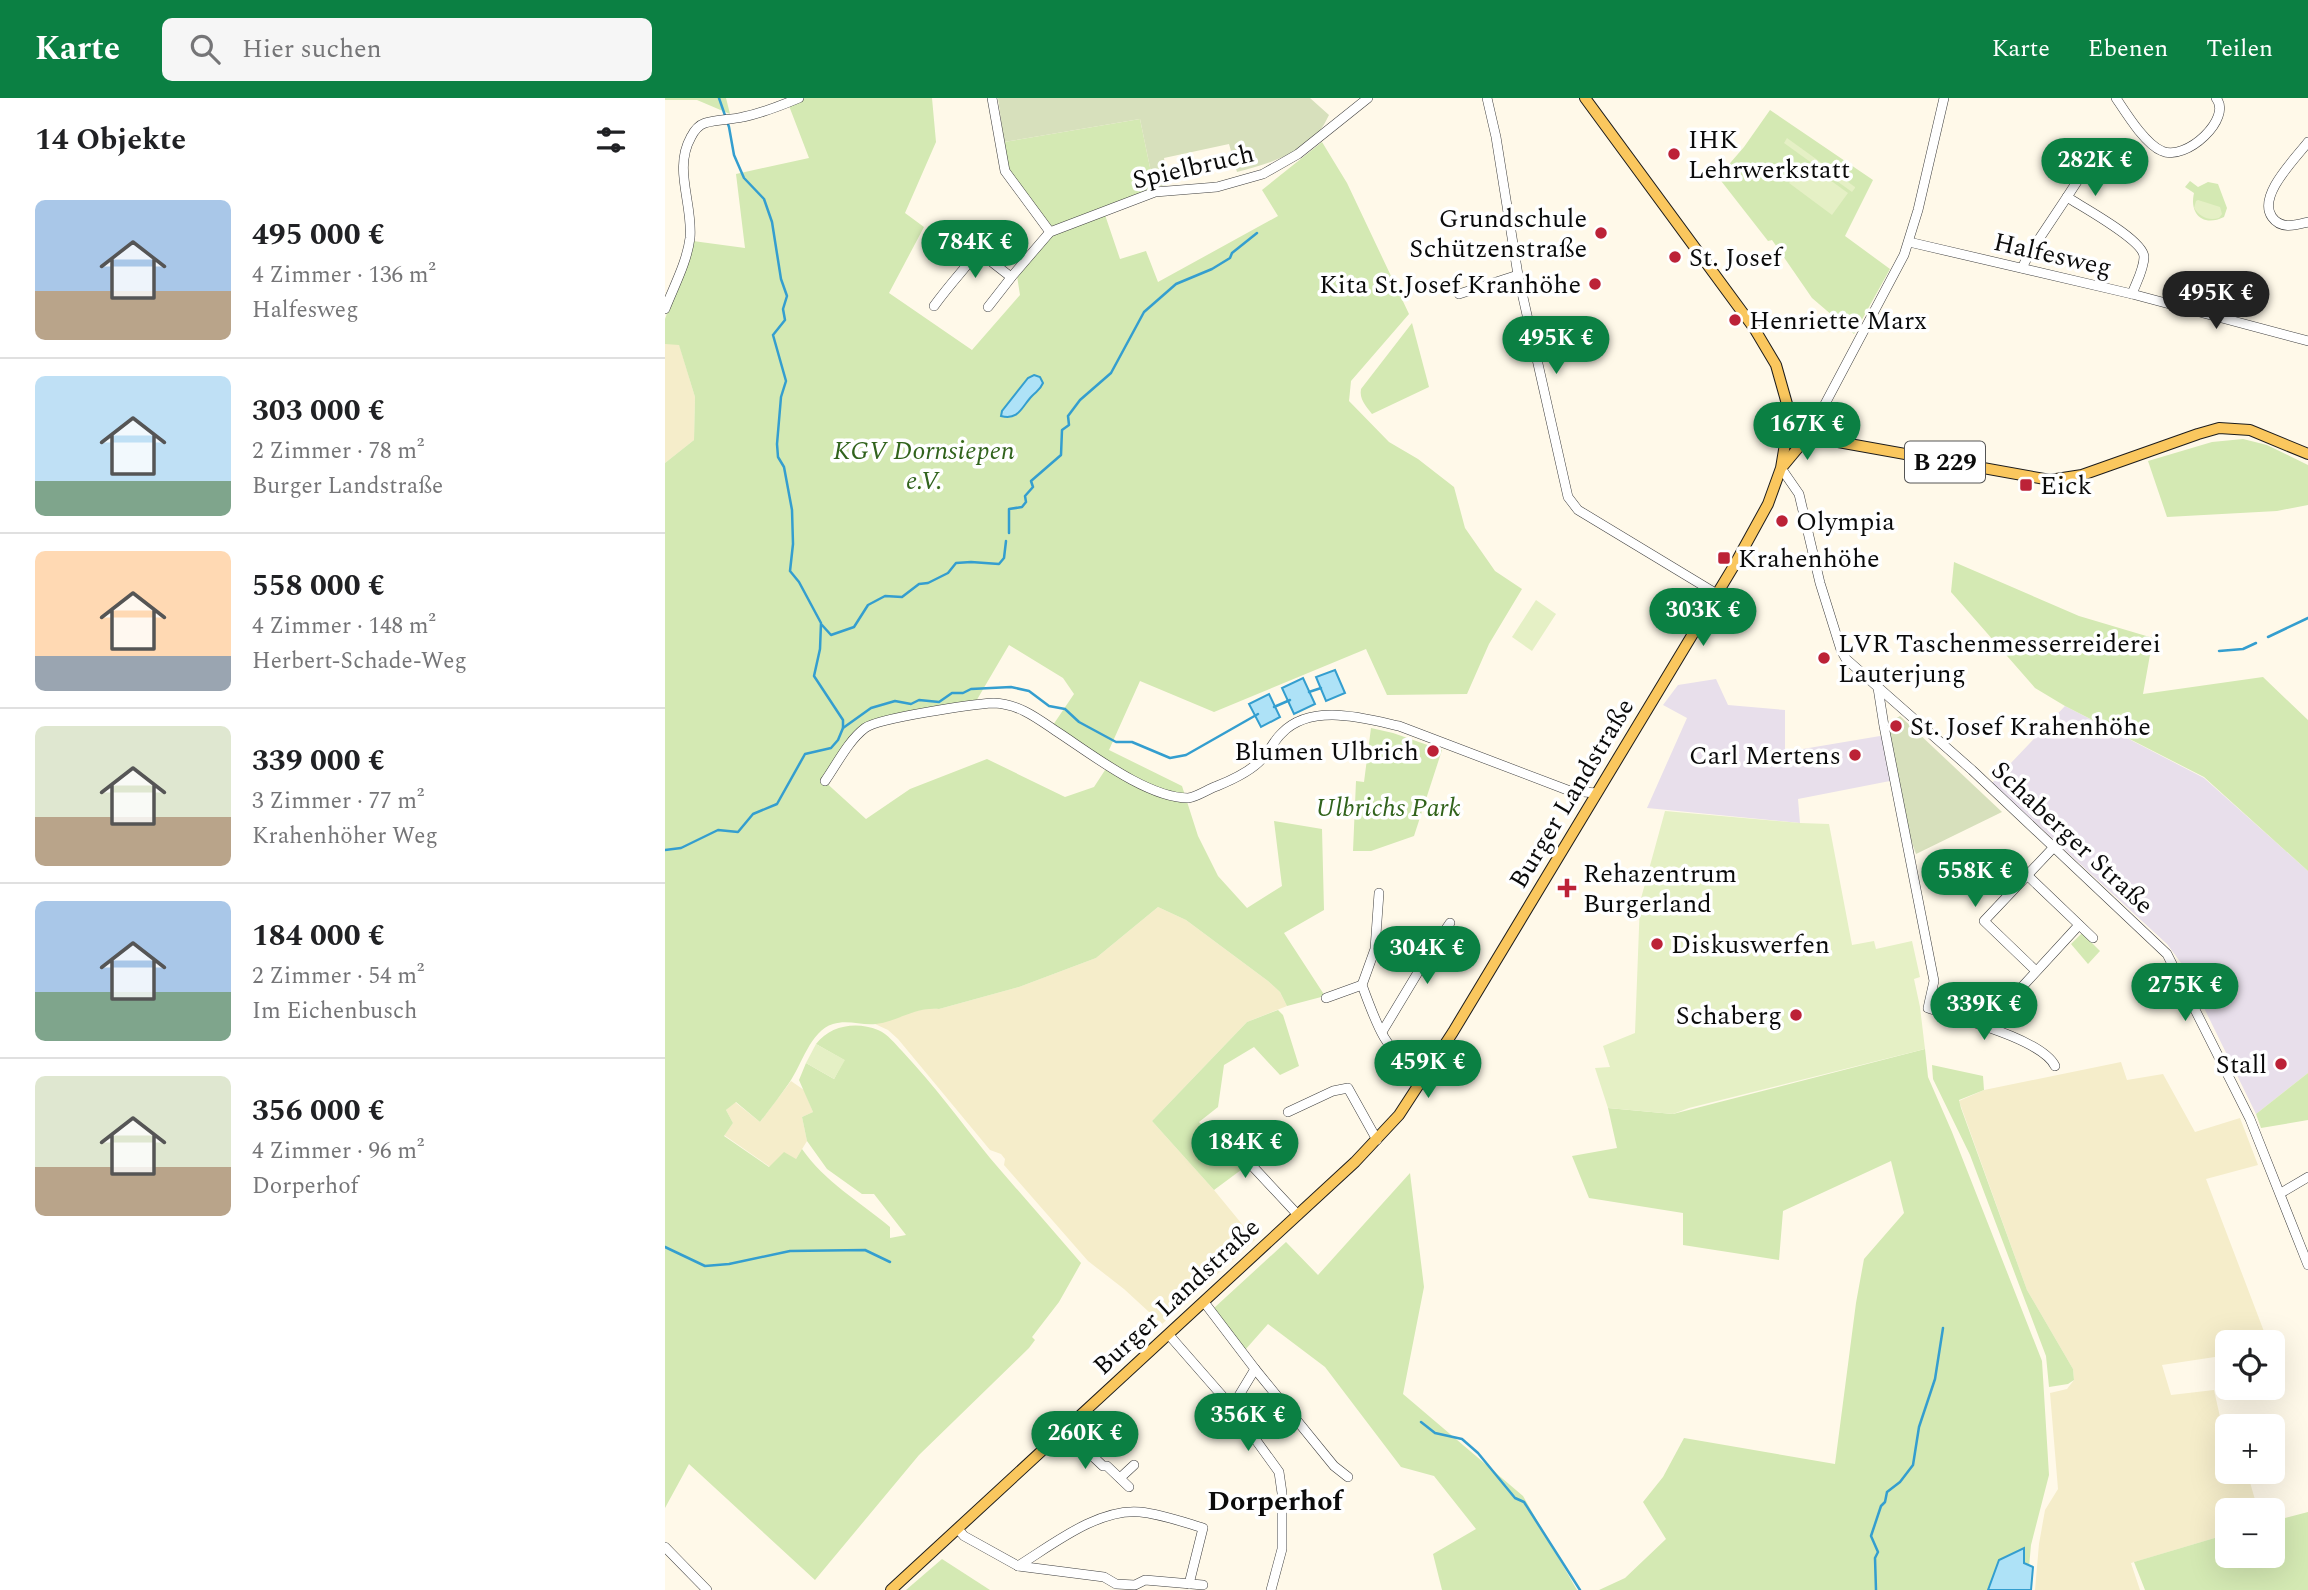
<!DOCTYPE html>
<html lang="de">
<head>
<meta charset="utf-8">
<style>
  :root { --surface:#fff; --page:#f6f6f6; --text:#202124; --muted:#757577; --line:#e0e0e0; --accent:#0b8043 }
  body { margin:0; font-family:Spectral,serif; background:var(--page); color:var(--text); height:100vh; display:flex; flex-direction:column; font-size:26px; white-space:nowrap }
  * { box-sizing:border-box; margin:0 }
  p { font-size:23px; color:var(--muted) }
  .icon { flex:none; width:38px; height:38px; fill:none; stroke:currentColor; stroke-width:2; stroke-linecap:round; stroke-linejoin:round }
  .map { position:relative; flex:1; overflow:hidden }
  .panel { display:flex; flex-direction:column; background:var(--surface); width:665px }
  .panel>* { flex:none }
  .tools { position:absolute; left:1550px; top:1232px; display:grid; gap:14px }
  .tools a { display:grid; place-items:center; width:70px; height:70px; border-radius:10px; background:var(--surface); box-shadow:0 7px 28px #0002; font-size:35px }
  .price { position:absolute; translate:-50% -60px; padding:0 16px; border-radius:24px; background:var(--accent); color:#fff; font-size:23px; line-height:46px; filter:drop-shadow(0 2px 4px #0008) }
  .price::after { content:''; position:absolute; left:50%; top:42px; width:21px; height:16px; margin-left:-10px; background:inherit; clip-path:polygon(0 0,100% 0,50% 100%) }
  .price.current { background:#222; color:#fff }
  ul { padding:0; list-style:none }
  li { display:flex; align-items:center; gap:21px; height:175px; padding:0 35px }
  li+li { border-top:2px solid var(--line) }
  li span { display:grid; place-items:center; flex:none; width:196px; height:140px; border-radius:10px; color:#555 }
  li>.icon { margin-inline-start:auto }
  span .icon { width:84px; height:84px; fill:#fffc; stroke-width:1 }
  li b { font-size:30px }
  h2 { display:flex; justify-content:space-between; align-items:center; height:84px; padding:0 35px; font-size:30px }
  header { display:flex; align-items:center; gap:42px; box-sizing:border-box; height:98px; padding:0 35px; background:var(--accent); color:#fff }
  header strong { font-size:33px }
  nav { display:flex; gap:38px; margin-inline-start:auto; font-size:24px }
  .search { width:490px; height:63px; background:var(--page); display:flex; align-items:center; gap:18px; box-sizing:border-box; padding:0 24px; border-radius:10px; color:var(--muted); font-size:26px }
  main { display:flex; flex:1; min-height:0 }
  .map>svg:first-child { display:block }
</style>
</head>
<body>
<header>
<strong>Karte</strong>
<div class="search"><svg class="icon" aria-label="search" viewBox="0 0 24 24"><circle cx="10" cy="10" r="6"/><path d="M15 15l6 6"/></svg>Hier suchen</div>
<nav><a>Karte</a><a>Ebenen</a><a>Teilen</a></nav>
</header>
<main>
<section class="panel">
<h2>14 Objekte<svg class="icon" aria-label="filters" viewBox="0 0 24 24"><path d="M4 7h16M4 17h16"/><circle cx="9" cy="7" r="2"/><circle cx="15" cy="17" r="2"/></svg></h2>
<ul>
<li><span style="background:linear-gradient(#a9c7e8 65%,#b9a48a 0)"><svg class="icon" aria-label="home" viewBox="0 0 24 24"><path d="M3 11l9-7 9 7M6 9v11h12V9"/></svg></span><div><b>495 000 €</b><p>4 Zimmer · 136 m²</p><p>Halfesweg</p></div></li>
<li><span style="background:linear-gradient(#bfe0f5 75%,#7fa58c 0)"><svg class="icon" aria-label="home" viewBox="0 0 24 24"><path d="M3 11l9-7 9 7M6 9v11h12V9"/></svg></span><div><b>303 000 €</b><p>2 Zimmer · 78 m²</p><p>Burger Landstraße</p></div></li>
<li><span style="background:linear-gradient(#ffd9b3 75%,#9aa5b1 0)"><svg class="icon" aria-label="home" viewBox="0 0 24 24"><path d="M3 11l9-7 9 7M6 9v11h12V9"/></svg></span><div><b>558 000 €</b><p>4 Zimmer · 148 m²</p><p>Herbert-Schade-Weg</p></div></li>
<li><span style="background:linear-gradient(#dfe7d0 65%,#b9a48a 0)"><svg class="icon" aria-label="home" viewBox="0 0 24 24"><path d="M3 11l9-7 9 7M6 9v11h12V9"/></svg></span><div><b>339 000 €</b><p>3 Zimmer · 77 m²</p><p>Krahenhöher Weg</p></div></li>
<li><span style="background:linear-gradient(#a9c7e8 65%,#7fa58c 0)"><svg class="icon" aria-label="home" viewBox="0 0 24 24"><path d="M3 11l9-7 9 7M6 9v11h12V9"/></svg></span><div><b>184 000 €</b><p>2 Zimmer · 54 m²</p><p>Im Eichenbusch</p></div></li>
<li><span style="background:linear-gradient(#dfe7d0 65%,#b9a48a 0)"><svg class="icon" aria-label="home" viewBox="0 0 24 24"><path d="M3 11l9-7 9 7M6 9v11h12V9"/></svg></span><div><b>356 000 €</b><p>4 Zimmer · 96 m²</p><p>Dorperhof</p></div></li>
</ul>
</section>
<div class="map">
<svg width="1643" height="1492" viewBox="0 0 1643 1492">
  <rect width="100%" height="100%" fill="#fff9e9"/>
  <!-- industrial -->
  <g fill="#e8dfeb">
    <polygon points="1051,581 1063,607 1120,612 1120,654 1221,637 1230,682 1133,701 1135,725 982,710 1022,620 998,607 1013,587"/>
    <polygon points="1400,608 1539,680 1643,773 1643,975 1591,1016 1519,869 1502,846 1327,685"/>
  </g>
  <!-- farmland -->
  <g fill="#f5edca">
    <polygon points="0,246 14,246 30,299 29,342 0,365"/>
    <polygon points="493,809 521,822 603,883 615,894 622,908 582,924 487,1023 549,1092 590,1142 497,1226 459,1191 423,1163 339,1067 340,1061 336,1056 325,1052 233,941 223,932 210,926 243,915 263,910 274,911 354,889 431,860"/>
    <polygon points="1456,964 1462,982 1498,976 1530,1034 1575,1020 1593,1067 1541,1081 1603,1244 1563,1244 1563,1257 1497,1267 1506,1297 1549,1292 1563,1355 1563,1374 1567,1374 1568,1378 1582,1374 1593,1412 1563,1412 1563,1436 1466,1465 1475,1492 1370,1492 1374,1446 1380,1412 1393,1391 1385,1295 1402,1291 1409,1282 1408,1271 1362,1192 1294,1003 1319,992"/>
    <polygon points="126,983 139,992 148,1014 137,1019 142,1043 131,1061 105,1069 59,1037 68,1025 61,1012 70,1004 95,1024"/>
  </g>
  <!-- green -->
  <g fill="#d4e9b3" fill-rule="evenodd">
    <polygon points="0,0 61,0 65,16 32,2 0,2"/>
    <path d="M121 0H267L271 44 240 115 259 129 224 195 307 252 355 197 352 178 388 136 386 127 345 76 341 64 339 44 475 21 489 89 438 111 455 161 481 153 493 184 613 118 597 92 657 44 682 85 744 216 686 283 684 303 724 344 753 361 789 389 800 430 830 473 857 491 824 546 802 596 722 597 701 551 549 614 475 583 444 652 517 688 533 738 553 778 582 810 617 788 609 723 657 731 659 812 619 835 660 898 622 908 615 894 603 883 521 822 493 809 431 860 354 889 274 911C249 909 234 923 211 926 197 928 183 921 168 926 145 933 137 967 124 985 115 998 105 1011 95 1024L71 1004 61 1012 68 1025 59 1038 104 1069 119 1054 131 1061 137 1051C159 1083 195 1104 225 1129V1140L241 1137 209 1096H197L162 1071 142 1043 137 1019 148 1014 134 982 141 965 169 981 179 962 151 946C165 927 192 923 213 932 223 936 230 946 237 953 269 987 296 1024 325 1060 355 1095 386 1130 416 1165L394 1204 367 1239 370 1242 364 1250 254 1357 150 1482 24 1366 0 1410V365L29 342 30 299 14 247 0 246V221L28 143 80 150 71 76 144 60ZM344 547 398 580 409 596 388 627 444 666 429 689 400 699 322 661 245 691 201 721 157 681 212 622 310 605Z"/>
    <polygon points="1105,12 1208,82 1180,138 1225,171 1189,236 1147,200 1107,142 1103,143 1053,79 1079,49"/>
    <path d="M1525 83 1533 89 1543 84 1553 86 1562 110 1559 119C1539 129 1524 117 1529 95L1520 89Z"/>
    <path d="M747 225 764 289 707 316C701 308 694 301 696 291Z"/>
    <polygon points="1578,341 1602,347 1643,367 1643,407 1612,413 1502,419 1483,363 1547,344"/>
    <polygon points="1289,464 1414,518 1488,540 1478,596 1598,579 1643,622 1643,773 1539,679 1400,608 1370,590 1286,494"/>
    <polygon points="706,630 728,635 777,652 749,738 706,753 688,753 691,683 699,684"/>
    <polygon points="1417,835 1435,853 1423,866 1406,846"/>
    <polygon points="613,912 618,917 634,968 615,977 589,949 559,967 553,1009 534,1024 580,1069 549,1092 487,1023 582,924"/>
    <polygon points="1260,951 1263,979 1287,1034 1377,1263 1384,1377 1366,1447 1362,1492 934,1492 960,1480 1001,1441 978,1404 998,1379 1019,1340 1170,1366 1191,1205 1199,1161 1239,1115 1226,1063 1118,1113 1114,1162 1018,1147 1018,1115 924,1100 907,1058 952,1050 943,1010 1008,1016"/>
    <polygon points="1267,967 1318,978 1319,992 1294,1002 1296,1010 1362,1192 1408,1271 1409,1282 1403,1286 1384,1289 1381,1258 1305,1057 1268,981"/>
    <polygon points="1643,975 1643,1022 1596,1030 1591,1016"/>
    <polygon points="745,1075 759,1189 738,1296 858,1398 912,1492 777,1492 768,1456 811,1431 769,1378 736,1369 660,1269 603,1226 580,1252 549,1210 621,1144 653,1177"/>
    <polygon points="1643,1414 1643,1492 1480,1492 1469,1464 1563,1436 1563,1458 1608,1458 1608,1423"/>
    <polygon points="277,1461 325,1492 241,1492"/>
  </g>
  <!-- cemetery -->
  <g fill="#d7e0bc">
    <path d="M333 0H645L664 17C661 23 657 31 652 36 633 57 599 67 572 74L564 46 499 60 503 87 489 89 475 21 339 44Z"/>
    <polygon points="1235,618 1337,714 1251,756 1245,739 1222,626"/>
  </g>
  <!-- pitch -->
  <g fill="#e5f0c5">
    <polygon points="1122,40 1190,89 1190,90 1187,94 1119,45"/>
    <polygon points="1140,64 1183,95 1167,117 1124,85"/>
    <path d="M1533 102 1555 109 1557 116 1554 120C1543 123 1535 119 1529 110L1531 103Z"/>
    <polygon points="871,502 891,516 867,553 847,539"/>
    <polygon points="1000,713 1135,725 1164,726 1187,847 1209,843 1211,851 1247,843 1255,879 1249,881 1255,909 1260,951 1024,1010 1008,1016 943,1010 930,970 945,969 938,948 970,935 975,804"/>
    <polygon points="151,946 180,962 169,981 141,965"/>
  </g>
  <!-- water -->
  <g fill="#aee2f7" stroke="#349ecf" stroke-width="2">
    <path d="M369 277 375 279 378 285C375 292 373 292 367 298 357 308 354 323 336 318L337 313 363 280Z"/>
    <polygon points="670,572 680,595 661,603 651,579"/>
    <polygon points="638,580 650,606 629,616 617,590"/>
    <polygon points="604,596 615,619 596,629 584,606"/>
    <polygon points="1359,1450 1359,1465 1368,1469 1366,1492 1323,1492 1334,1462"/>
  </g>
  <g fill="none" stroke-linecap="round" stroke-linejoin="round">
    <!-- stream -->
    <g stroke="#349ecf" stroke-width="2.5">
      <polyline points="54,0 64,29 69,57 79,80 99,101 107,124 116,181 122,198 118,211 120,222 108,237 121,283 116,299 112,346 113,359 119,369 127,412 128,446 125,473 134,484 156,525 155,551 149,578 178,622 178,630"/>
      <polyline points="344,435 344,411 357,409 361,404 360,398 368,389 366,383 396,357 397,332 404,327 403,318 415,302 446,275 479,214 511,186 547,171 565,160 567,155 592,135"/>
      <polyline points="157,527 166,537 189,529 203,507 220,498 237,499 254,486 263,485 283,475 291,465 306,464 334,466 339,460 341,443"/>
      <polyline points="1603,539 1643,520"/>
      <polyline points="1554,553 1578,551 1591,545"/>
      <polyline points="644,594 656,590"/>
      <polyline points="609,609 625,602"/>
      <polyline points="0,752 16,750 53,732 73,734 88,716 112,706 140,656 166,650 173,642 178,630 206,610 230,603 246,606 254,602 274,604 287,595 298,595 306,591 346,589 364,593 384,608 400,611 414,624 451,644 467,644 505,660 521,657 593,616"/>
      <polyline points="0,1149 40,1168 64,1166 125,1153 200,1152 225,1164"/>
      <polyline points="756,1324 770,1335 797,1341 813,1355 850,1400 859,1404 915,1492"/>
      <polyline points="1211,1492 1210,1460 1213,1454 1206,1438 1216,1408 1220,1404 1222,1394 1235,1384 1248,1367 1254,1329 1270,1281 1278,1230"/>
    </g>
    <defs>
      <g id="minor">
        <polyline points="327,0 340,73 385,134"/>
        <polyline points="822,0 831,39 853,177 903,399 913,412 1052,496"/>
        <path d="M1451 0C1461 15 1480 46 1497 53 1521 64 1568 20 1551 0"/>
        <path d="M1643 44C1630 61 1592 98 1607 119 1616 132 1631 127 1643 124"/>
        <polyline points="1402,99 1415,79"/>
        <polyline points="1244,144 1467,196 1643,243"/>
        <polyline points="314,154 346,179"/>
        <path d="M1357 170 1364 156 1402 99C1417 109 1479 142 1479 159 1479 171 1471 185 1467 196"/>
        <polyline points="794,196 853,177"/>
        <path d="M269 208C287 183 307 163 325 138"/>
        <polyline points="323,209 348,177 385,134 490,94 552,89 598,76 633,56 703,0"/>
        <path d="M0 211C9 188 22 164 25 140 28 105 8 71 26 39 29 33 34 27 40 25 52 21 66 22 78 19 97 15 115 8 134 0"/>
        <polyline points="1143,338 1239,157 1253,112 1279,0"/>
        <polyline points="1116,370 1134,396 1155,485 1176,552 1181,561 1307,672 1502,856 1585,1021 1643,1167"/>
        <path d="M1213 590 1219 628 1269 883 1263 910C1292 920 1377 941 1390 968"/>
        <path d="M160 683C172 666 183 643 200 630 213 620 309 606 329 605 354 606 372 620 391 633 425 655 482 700 523 700 532 699 543 691 552 688 567 682 587 672 597 661 605 653 609 642 617 635 646 605 698 620 734 628L905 693 932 695"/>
        <polyline points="1362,777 1428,840"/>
        <path d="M714 795 710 851 697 887C711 926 722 957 758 981"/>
        <polyline points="1371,873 1319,823 1388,750"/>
        <polyline points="1356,890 1414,827"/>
        <polyline points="661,900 697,887"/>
        <polyline points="717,934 764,856 785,825"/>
        <polyline points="623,1014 668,993 683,990 712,1042"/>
        <polyline points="549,1027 633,1117"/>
        <polyline points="1616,1095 1643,1079"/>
        <polyline points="539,1204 590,1271 669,1368 683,1379"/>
        <polyline points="504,1237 567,1309 614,1374 617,1395 617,1451 606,1492"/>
        <polyline points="567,1309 590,1271"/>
        <polyline points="400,1332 438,1368 442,1368 464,1389"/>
        <polyline points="455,1380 469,1367"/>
        <polyline points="293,1431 299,1438 353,1468 439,1479 451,1486 470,1487 480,1482 538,1487"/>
        <polyline points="0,1449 42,1492"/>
        <path d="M353 1468C387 1447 433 1410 475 1414 496 1416 518 1424 538 1430L524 1486"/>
      </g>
      <g id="major">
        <polyline points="1123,335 1385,382 1417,377 1533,336 1554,330 1585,332 1643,356"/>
        <polyline points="1118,368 1143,338"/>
        <polyline points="226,1492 690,1064 734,1017 788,934 1070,466 1103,406 1116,370 1124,322 1122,306 1111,267 1089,230 920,0"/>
      </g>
    </defs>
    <!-- minor casing -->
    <use href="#minor" stroke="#3e3e3e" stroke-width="10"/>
    <!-- major casing -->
    <use href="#major" stroke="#1c1c1c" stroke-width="12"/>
    <!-- minor -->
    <use href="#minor" stroke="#fff" stroke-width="9"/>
    <!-- major -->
    <use href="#major" stroke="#fac75e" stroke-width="10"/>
  </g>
  <!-- markers -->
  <g fill="#bc2237" stroke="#fff" stroke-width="2.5">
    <circle cx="1009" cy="56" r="7"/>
    <circle cx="936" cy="135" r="7"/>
    <circle cx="1010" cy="159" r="7"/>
    <circle cx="930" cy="186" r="7"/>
    <circle cx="1070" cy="222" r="7"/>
    <rect x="1354" y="380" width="14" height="14" rx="3.5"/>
    <circle cx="1117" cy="423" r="7"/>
    <rect x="1052" y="453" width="14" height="14" rx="3.5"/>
    <circle cx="1159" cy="560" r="7"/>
    <circle cx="1231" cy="628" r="7"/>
    <circle cx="768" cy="653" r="7"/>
    <circle cx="1190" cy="657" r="7"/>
    <path d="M898.5 779.5h7v7h7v7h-7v7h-7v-7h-7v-7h7z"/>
    <circle cx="992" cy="846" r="7"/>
    <circle cx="1131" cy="917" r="7"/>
    <circle cx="1616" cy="966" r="7"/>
  </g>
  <g text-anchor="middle" stroke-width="7" stroke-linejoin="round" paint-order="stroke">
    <!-- shield labels -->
    <rect fill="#fff" stroke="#545454" stroke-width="2" x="1240" y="343.5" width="80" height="41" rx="5"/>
    <g font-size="24" font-weight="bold" fill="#0b0b0b">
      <text x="1280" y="372">B 229</text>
    </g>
    <!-- poi labels -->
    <g font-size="26" fill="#0b0b0b" stroke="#fff" text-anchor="start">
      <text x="1023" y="50">IHK<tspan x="1023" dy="30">Lehrwerkstatt</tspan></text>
      <text x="922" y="129" text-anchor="end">Grundschule<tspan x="922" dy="30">Schützenstraße</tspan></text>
      <text x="1024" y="168">St. Josef</text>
      <text x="916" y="195" text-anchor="end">Kita St.Josef Kranhöhe</text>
      <text x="1084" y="231">Henriette Marx</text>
      <text x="1375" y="396">Eick</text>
      <text x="1131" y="432">Olympia</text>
      <text x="1073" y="469">Krahenhöhe</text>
      <text x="1173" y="554">LVR Taschenmesserreiderei<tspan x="1173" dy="30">Lauterjung</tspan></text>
      <text x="1245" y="637">St. Josef Krahenhöhe</text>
      <text x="754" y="662" text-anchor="end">Blumen Ulbrich</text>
      <text x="1176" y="666" text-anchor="end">Carl Mertens</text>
      <text x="918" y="784">Rehazentrum<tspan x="918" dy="30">Burgerland</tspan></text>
      <text x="1006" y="855">Diskuswerfen</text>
      <text x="1117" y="926" text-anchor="end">Schaberg</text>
      <text x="1602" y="975" text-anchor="end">Stall</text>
    </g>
    <!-- street labels -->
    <g font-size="26" fill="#0b0b0b" stroke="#fff">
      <text transform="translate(528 68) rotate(-13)" y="9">Spielbruch</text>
      <text transform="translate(1388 156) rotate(13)" y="9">Halfesweg</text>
      <text transform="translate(906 695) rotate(-59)" y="9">Burger Landstraße</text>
      <text transform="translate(1408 739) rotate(43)" y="9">Schaberger Straße</text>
      <text transform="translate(511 1198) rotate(-43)" y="9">Burger Landstraße</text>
    </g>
    <!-- park labels -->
    <g font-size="26" font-style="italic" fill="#31631c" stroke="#fff">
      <text x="259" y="361">KGV Dornsiepen<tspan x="259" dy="30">e.V.</tspan></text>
      <text x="723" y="718">Ulbrichs Park</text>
    </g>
    <!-- neighbourhood labels -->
    <g font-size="28" font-weight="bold" fill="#0b0b0b" stroke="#fff">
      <text x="610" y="1412">Dorperhof</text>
    </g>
  </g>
</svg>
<div class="tools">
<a><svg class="icon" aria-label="locate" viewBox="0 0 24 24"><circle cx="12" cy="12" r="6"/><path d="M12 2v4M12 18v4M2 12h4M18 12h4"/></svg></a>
<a>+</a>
<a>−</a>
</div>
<b class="price" style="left:1430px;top:100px">282K €</b>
<b class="price" style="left:310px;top:182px">784K €</b>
<b class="price current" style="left:1551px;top:233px">495K €</b>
<b class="price" style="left:891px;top:278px">495K €</b>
<b class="price" style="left:1142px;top:364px">167K €</b>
<b class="price" style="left:1038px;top:550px">303K €</b>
<b class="price" style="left:1310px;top:811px">558K €</b>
<b class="price" style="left:762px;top:888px">304K €</b>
<b class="price" style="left:1520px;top:925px">275K €</b>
<b class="price" style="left:1319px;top:944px">339K €</b>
<b class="price" style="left:763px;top:1002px">459K €</b>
<b class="price" style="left:580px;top:1082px">184K €</b>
<b class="price" style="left:583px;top:1355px">356K €</b>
<b class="price" style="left:420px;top:1373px">260K €</b>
</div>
</main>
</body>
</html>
